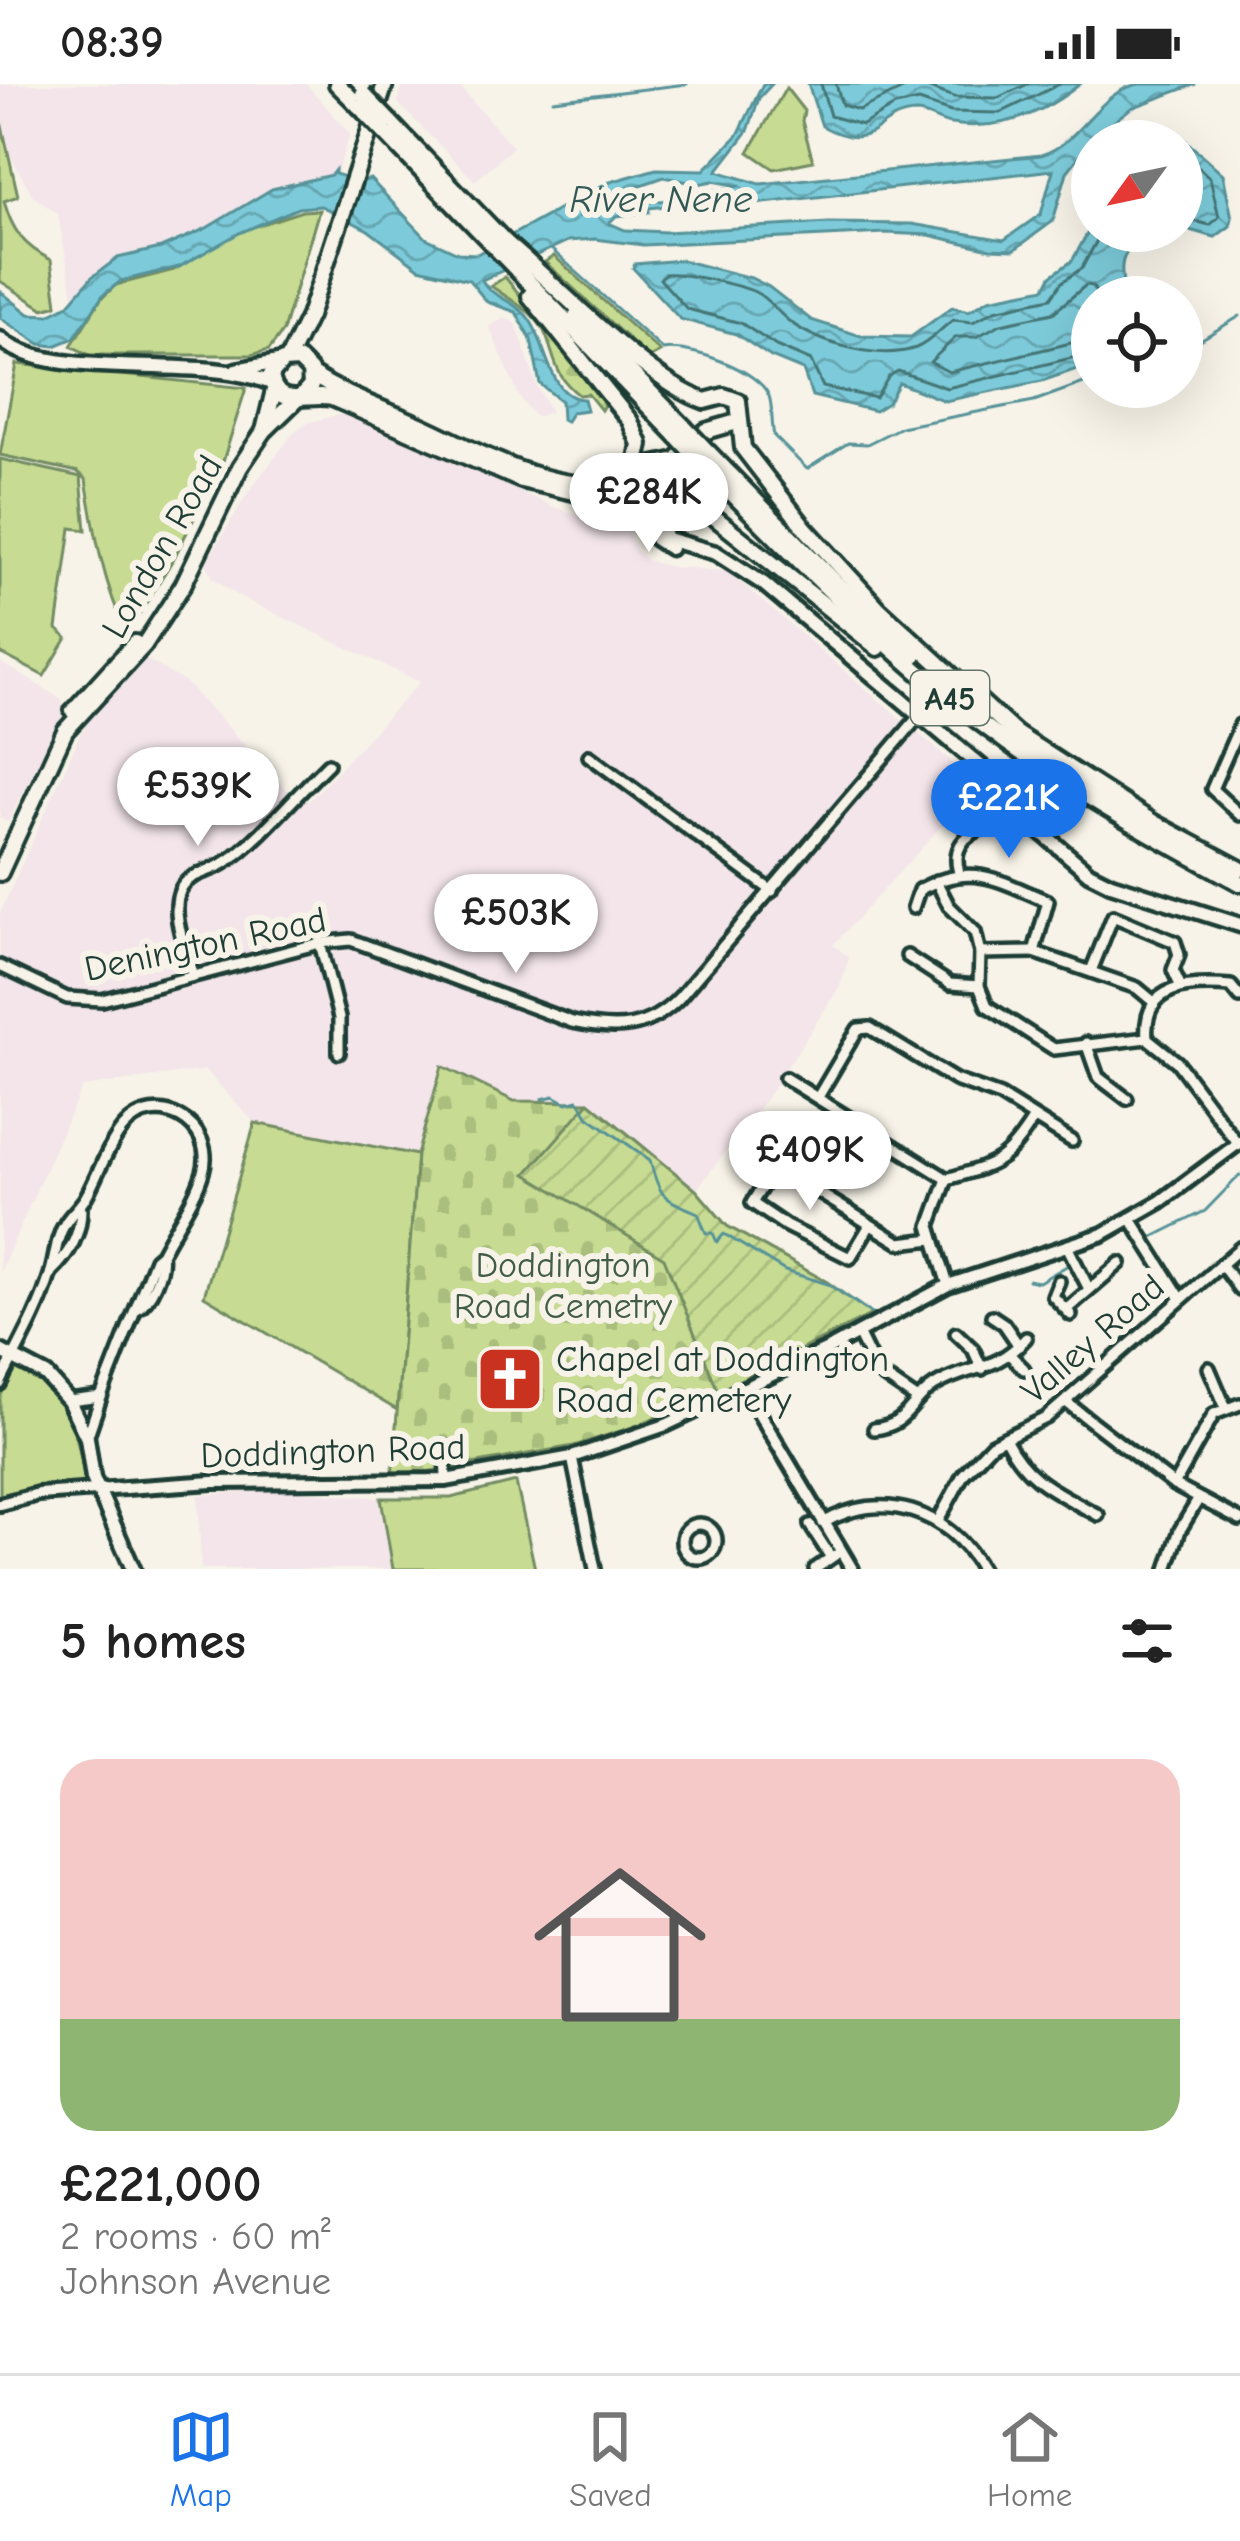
<!DOCTYPE html>
<html lang="en">
<head>
<meta charset="utf-8">
<style>
  :root { --surface:#fff; --page:#f6f6f6; --text:#222; --muted:#767676; --line:#e0e0e0; --accent:#1a73e8 }
  body { margin:0; font-family:"Comic Neue",sans-serif; background:var(--page); color:var(--text); height:100vh; display:flex; flex-direction:column; font-size:45px; white-space:nowrap }
  * { box-sizing:border-box; margin:0 }
  p { font-size:39px; color:var(--muted) }
  .icon { flex:none; width:66px; height:66px; fill:none; stroke:currentColor; stroke-width:2; stroke-linecap:round; stroke-linejoin:round }
  .map { position:relative; height:1485px; overflow:hidden }
  .panel { display:flex; flex-direction:column; background:var(--surface); flex:1 }
  .panel>* { flex:none }
  .needle { width:78px; rotate:237deg }
  .tools { position:absolute; left:1071px; top:36px; display:grid; gap:24px }
  .tools a { display:grid; place-items:center; width:132px; height:132px; border-radius:50%; background:var(--surface); box-shadow:0 12px 48px #0002; font-size:60px }
  .price { position:absolute; translate:-50% -102px; padding:0 27px; border-radius:42px; background:#fff; color:#222; font-size:39px; line-height:78px; filter:drop-shadow(0 3px 6px #0008) }
  .price::after { content:''; position:absolute; left:50%; top:72px; width:36px; height:27px; margin-left:-18px; background:inherit; clip-path:polygon(0 0,100% 0,50% 100%) }
  .price.selected { background:var(--accent); color:#fff }
  ul { padding:0; list-style:none }
  li { display:grid; align-content:center; gap:24px; height:636px; padding:0 60px }
  li span { display:grid; place-items:center; height:372px; border-radius:36px; color:#555 }
  li>.icon { margin-inline-start:auto }
  span .icon { width:216px; height:216px; fill:#fffc; stroke-width:1 }
  li b { font-size:51px }
  h2 { display:flex; justify-content:space-between; align-items:center; height:144px; padding:0 60px; font-size:51px }
  .status { display:flex; justify-content:space-between; align-items:center; height:84px; padding:0 60px; background:var(--surface); direction:ltr }
  .status svg { height:33px; fill:currentColor }
  .tabs { display:flex; justify-content:space-around; align-items:center; height:168px; border-top:3px solid var(--line); background:var(--surface); font-size:33px; color:var(--muted) }
  .tabs a { display:grid; justify-items:center; gap:6px }
  .tabs .selected { color:var(--accent) }
  .map>svg:first-child { display:block }
</style>
</head>
<body>
<div class="status"><b>08:39</b><svg viewBox="0 0 49 12"><path d="M0 12V9h3v3zM5 12V6h3v6zM10 12V3h3v9zM15 12V0h3v12zM26 1h20v11H26zM47 4h2v5h-2z"/></svg></div>
<div class="map">
<svg width="1240" height="1485" viewBox="0 0 1240 1485">
  <defs>
    <pattern id="forest-firs" width="22" height="20" patternUnits="userSpaceOnUse" patternTransform="scale(3)"><rect width="22" height="20" fill="#c7dc92"/><path d="M5 1l3.5 6h-7zM16 11l3.5 6h-7z" fill="#aabe7e"/></pattern>
    <pattern id="cemetery-stones" width="16" height="16" patternUnits="userSpaceOnUse" patternTransform="scale(3)"><rect width="16" height="16" fill="#c7dc92"/><path d="M2 7V4a2 2 0 0 1 4 0v3zM10 15v-3a2 2 0 0 1 4 0v3z" fill="#aabe7e"/></pattern>
    <pattern id="garden-furrows" width="10" height="10" patternUnits="userSpaceOnUse" patternTransform="scale(3)"><rect width="10" height="10" fill="#c7dc92"/><path d="M-1 1l2-2M0 10L10 0M9 11l2-2" fill="none" stroke="#aabe7e"/></pattern>
    <pattern id="water-waves" width="16" height="10" patternUnits="userSpaceOnUse" patternTransform="scale(3)"><rect width="16" height="10" fill="#7dcbda"/><path d="M0 5q4-4 8 0t8 0" fill="none" stroke="#66a6b2"/></pattern>
  </defs>
  <rect width="100%" height="100%" fill="#f7f3e8"/>
  <filter id="ink" filterUnits="userSpaceOnUse"><feTurbulence type="fractalNoise" baseFrequency=".00833" numOctaves="2"/><feDisplacementMap in="SourceGraphic" scale="24" xChannelSelector="R" yChannelSelector="G"/><feConvolveMatrix kernelMatrix="1 2 1 2 8 2 1 2 1" color-interpolation-filters="sRGB"/></filter>
  <g filter="url(#ink)">
    <!-- built -->
    <g fill="#f3e5ea">
      <polygon points="0,0 306,0 350,50 335,94 278,106 166,164 98,186 74,216 58,130 33,112 7,65 0,33"/>
      <polygon points="403,0 457,0 513,63 475,97 398,19"/>
      <polygon points="504,234 516,239 537,303 551,328 536,333 520,314 489,243"/>
      <polygon points="339,331 351,331 554,423 628,447 637,467 648,477 672,483 727,487 979,701 833,861 849,873 840,902 768,1012 696,1106 590,1018 514,1017 443,982 417,1071 255,1039 205,986 82,1003 0,1188 0,829 85,640 143,573 186,599 288,707 309,717 420,598 238,512 213,494 206,479 249,407 295,347 310,338"/>
      <polygon points="0,578 63,616 64,629 8,738 0,734"/>
      <polygon points="289,1406 381,1414 393,1485 201,1485 198,1411"/>
    </g>
    <!-- green -->
    <g fill="#c7dc92" stroke="#738c63" stroke-width="3">
      <polygon points="786,4 804,27 802,37 813,77 774,85 749,68"/>
      <path d="M0 33 18 112 4 117C12 147 24 162 51 176L57 221 44 225 0 197Z"/>
      <polygon points="319,126 283,247 269,266 251,271 90,271 71,262 101,215 116,201 174,186 217,159 253,143 302,127"/>
      <path d="M17 280 246 304 223 377 175 472 127 550C103 499 95 450 86 395L78 388 0 371Z"/>
      <polygon points="0,375 81,393 86,446 71,444 57,545 67,554 44,592 0,569"/>
      <polygon points="255,1039 417,1071 397,1326 204,1212"/>
      <path d="M16 1281C67 1307 78 1346 85 1398L0 1413V1313Z"/>
      <polygon points="516,1398 535,1485 393,1485 381,1414 451,1414"/>
    </g>
    <!-- forest -->
    <g fill="url(#forest-firs)" stroke="#738c63" stroke-width="3">
      <polygon points="554,172 660,268 649,274 545,178"/>
      <path d="M505 193 593 299 605 319 601 326 588 310 579 311C556 293 556 279 547 254 537 227 511 217 491 202Z"/>
    </g>
    <!-- cemetery -->
    <polygon fill="url(#cemetery-stones)" stroke="#738c63" stroke-width="3" points="442,982 514,1017 589,1018 696,1106 727,1142 827,1198 872,1232 744,1296 633,1343 574,1362 392,1394 417,1071"/>
    <!-- garden -->
    <polygon fill="url(#garden-furrows)" stroke="#738c63" stroke-width="3" points="589,1018 696,1106 727,1142 827,1198 872,1230 718,1307 664,1174 526,1090"/>
    <!-- water -->
    <g fill="url(#water-waves)" stroke="#579298" stroke-width="3" fill-rule="evenodd">
      <path d="M763 0H772L759 14 748 47 717 87 760 100 1041 71C1080 60 1098 7 1139 0 1157 0 1178 0 1196 0L1131 24 1096 51 1067 88 1053 137 1014 166 990 165 929 151 886 149 643 161 595 155 568 157 482 196C490 212 513 216 526 231 548 256 547 314 584 315L587 326 572 328 566 337 562 335 561 317 540 300 531 256 516 228 487 218 469 196 419 184 368 146 321 122 298 124 239 149 179 183 121 197 103 211 74 254 55 262 40 260 0 234V207L29 230 49 231 68 221 92 193 118 174 161 164 205 145 272 105 331 91 335 86V90L362 98 370 95 426 154 458 169 477 170 607 99 656 85 704 86 738 51ZM1053 86 1041 130 1004 156 912 140 829 139 666 148 625 146 609 139 616 132 649 128V124L692 119 697 123 720 124ZM664 93 698 100 713 97 740 102 695 109 691 114 649 118 647 113 634 112 638 102Z"/>
      <path d="M808 0H1080C1043 30 999 47 951 40 939 39 929 29 916 29 874 30 878 72 822 42Z"/>
      <polygon points="1176,48 1223,90 1232,134 1230,142 1215,153 1182,144 1182,57 1164,57"/>
      <path d="M1092 141V147H1158C1122 164 1115 176 1127 213H1092V280L1042 297 945 317 899 299 888 319 875 327 812 312 803 286 771 273 736 250 680 235 633 184 635 180 681 176 751 194 769 203 811 236 861 252 911 253 952 223 969 227 989 215 1045 204 1051 192 1072 177Z"/>
    </g>
    <g fill="none" stroke-linecap="round" stroke-linejoin="round">
      <!-- shore -->
      <g stroke="#457676" stroke-width="3">
        <polyline points="821,0 830,32 862,41 895,22 919,17 951,28 1000,29 1060,0"/>
        <polyline points="836,0 842,21 859,26 907,3 927,3 954,13 997,14 1028,0"/>
        <polyline points="1182,67 1210,94 1219,133 1210,141 1182,134"/>
        <polyline points="1092,254 949,288 930,278 956,253 976,253 1001,240 1053,229 1086,201 1093,202 1098,213"/>
        <path d="M1092 269 947 304 898 287 889 292 876 314 823 303 811 277 776 262 741 239 687 225 660 195 664 190C680 188 740 201 755 208 768 214 778 229 790 238 820 260 879 277 916 264 931 258 940 245 953 236L973 238 995 226 1051 214 1062 198 1082 184 1102 147"/>
      </g>
      <!-- stream -->
      <g stroke="#579298" stroke-width="3">
        <polyline points="553,16 687,0"/>
        <path d="M551 165 663 266C687 261 759 285 769 312 773 323 771 339 774 352L807 385 848 359 867 360 901 343 1034 317 1092 296"/>
        <polyline points="1182,267 1240,232"/>
        <path d="M542 1015 554 1012 567 1019 578 1016 589 1033 650 1076C660 1116 664 1114 698 1129L706 1149H713L717 1158 724 1150 785 1187 828 1200 872 1230"/>
        <polyline points="1153,1153 1205,1127 1240,1091"/>
        <polyline points="1028,1196 1039,1198 1070,1180"/>
      </g>
      <defs>
        <g id="minor">
          <polyline points="1240,641 1212,705 1240,731"/>
          <polyline points="589,672 772,807"/>
          <path d="M959 789C952 765 963 751 986 743"/>
          <polyline points="936,797 949,822 975,848 980,869 979,902 987,922 1054,965 1147,954 1177,978 1238,1060"/>
          <path d="M913 824 919 806C972 777 996 796 1048 817L1034 868 1137 904 1155 919"/>
          <polyline points="320,859 339,934 339,969"/>
          <polyline points="980,869 1034,868"/>
          <polyline points="907,872 950,900 979,902"/>
          <path d="M0 882 67 914 102 916 320 859 351 856 572 938C616 947 647 947 679 914L920 631"/>
          <polyline points="1091,887 1113,832 1175,858 1179,871 1173,886 1180,901"/>
          <path d="M192 890C187 867 170 831 180 807 188 788 210 789 226 778 257 758 300 707 328 680"/>
          <path d="M1147 954C1142 899 1191 899 1231 902L1240 913"/>
          <polyline points="1086,959 1098,993 1127,1015"/>
          <polyline points="785,994 947,1095 930,1142 948,1201"/>
          <polyline points="818,1013 858,945 870,944 955,996 1000,1012 1072,1057"/>
          <polyline points="744,1062 900,1159 933,1155"/>
          <polyline points="775,1082 752,1119 786,1142 850,1174 870,1141"/>
          <path d="M947 1095C997 1080 1006 1079 1034 1034"/>
          <polyline points="1131,1135 1180,1213"/>
          <polyline points="1068,1164 1089,1205"/>
          <polyline points="1221,1180 1240,1206"/>
          <path d="M51 1188C69 1171 81 1150 81 1125"/>
          <polyline points="1059,1197 1053,1212 1071,1231"/>
          <path d="M137 1225C151 1216 164 1187 161 1170"/>
          <polyline points="1067,1225 1120,1179"/>
          <polyline points="992,1232 1004,1240 1019,1262"/>
          <polyline points="858,1249 877,1288 918,1316"/>
          <polyline points="956,1249 973,1265 982,1285"/>
          <polyline points="1010,1271 1024,1285"/>
          <polyline points="1209,1284 1226,1324"/>
          <path d="M0 1300C17 1265 39 1228 50 1191 56 1173 55 1155 66 1138 73 1127 82 1122 88 1109 99 1088 108 1062 123 1044 156 1005 217 1040 203 1088 195 1116 174 1144 161 1170L155 1175 101 1313 69 1317"/>
          <polyline points="1066,1318 1174,1401 1240,1436"/>
          <path d="M874 1345C909 1341 908 1319 934 1302 970 1280 993 1290 1026 1254"/>
          <polyline points="87,1354 101,1313"/>
          <path d="M1005 1354C1027 1398 1057 1408 1098 1431"/>
          <polyline points="445,1363 446,1396"/>
          <polyline points="572,1373 595,1485"/>
          <polyline points="1174,1401 1214,1330 1240,1320"/>
          <polyline points="938,1437 963,1391 992,1360 1046,1334 1240,1164"/>
          <path d="M823 1439C882 1405 948 1426 981 1485"/>
          <circle cx="699" cy="1457" r="17"/>
          <polyline points="810,1441 830,1472"/>
          <polyline points="815,1485 835,1471"/>
          <polyline points="1167,1485 1180,1446 1198,1416"/>
        </g>
        <g id="tertiary">
          <polyline points="744,1304 852,1485"/>
          <polyline points="0,1420 38,1410 213,1398 446,1396 572,1373 666,1341 832,1263 948,1201 1103,1150 1161,1117 1240,1058"/>
        </g>
        <g id="secondary">
          <path d="M0 255C52 300 200 268 271 299"/>
          <polyline points="236,286 283,277"/>
          <polyline points="638,424 656,455 670,464"/>
          <polyline points="661,424 659,441 667,455 716,469 764,500 996,695 1041,748 1089,789 1111,800 1240,841"/>
          <polyline points="0,1267 46,1291 69,1317 87,1354 93,1394 133,1485"/>
        </g>
        <g id="primary">
          <polyline points="264,347 274,306"/>
          <polyline points="73,627 135,559"/>
          <polyline points="0,789 65,647 144,561 183,501 240,383 264,347 298,314"/>
        </g>
        <g id="trunk">
          <polyline points="337,0 359,22"/>
          <polyline points="390,38 511,164"/>
          <polyline points="386,50 676,351"/>
          <path d="M507 160C558 202 646 297 705 317L724 312 738 317 743 364 805 444 879 525 1016 650"/>
          <polyline points="530,212 630,337 640,360 635,385"/>
          <polyline points="576,232 684,343"/>
          <polyline points="288,275 309,232 385,0"/>
          <path d="M311 290C344 312 384 325 420 341 474 365 571 423 629 391"/>
          <path d="M301 313 311 302 310 287 299 276 283 277 271 291C276 328 307 308 332 314L521 396 634 422"/>
          <polyline points="709,369 848,511 915,571"/>
          <path d="M676 376C669 397 678 417 653 427L634 422 626 404 635 385 676 376 706 347 737 338"/>
          <path d="M700 377C791 469 880 561 982 640 1063 702 1151 751 1240 799"/>
          <polyline points="666,421 679,416 703,424 878,564"/>
          <polyline points="1013,648 1154,739 1240,785"/>
        </g>
      </defs>
      <!-- minor casing -->
      <use href="#minor" stroke="#1f3d34" stroke-width="18"/>
      <!-- tertiary casing -->
      <use href="#tertiary" stroke="#1f3d34" stroke-width="20"/>
      <!-- secondary casing -->
      <use href="#secondary" stroke="#1f3d34" stroke-width="21"/>
      <!-- primary casing -->
      <use href="#primary" stroke="#1f3d34" stroke-width="22"/>
      <!-- trunk casing -->
      <use href="#trunk" stroke="#1f3d34" stroke-width="22"/>
      <!-- minor -->
      <use href="#minor" stroke="#f7f3e8" stroke-width="9"/>
      <!-- tertiary -->
      <use href="#tertiary" stroke="#f7f3e8" stroke-width="10"/>
      <!-- secondary -->
      <use href="#secondary" stroke="#f7f3e8" stroke-width="12"/>
      <!-- primary -->
      <use href="#primary" stroke="#f7f3e8" stroke-width="14"/>
      <!-- trunk -->
      <use href="#trunk" stroke="#f7f3e8" stroke-width="14"/>
      <defs>
        <g id="trunk-bridge">
          <polyline points="363,10 390,38"/>
          <polyline points="359,22 386,50"/>
          <polyline points="684,343 709,369"/>
          <polyline points="676,351 700,377"/>
        </g>
      </defs>
      <!-- trunk-bridge casing -->
      <use href="#trunk-bridge" stroke="#1f3d34" stroke-width="22" stroke-linecap="butt"/>
      <!-- trunk-bridge -->
      <use href="#trunk-bridge" stroke="#f7f3e8" stroke-width="14"/>
    </g>
  </g>
  <!-- icons -->
  <defs>
    <symbol id="church-square" viewBox="-11 -11 22 22"><rect x="-9" y="-9" width="18" height="18" rx="4" fill="#c8321e" stroke="#f7f3e8"/><path d="M-1.2-6h2.4v3.5h3.3v2.4h-3.3V6h-2.4V-.1h-3.3v-2.4h3.3Z" fill="#fff"/></symbol>
  </defs>
  <g fill-rule="evenodd">
    <use href="#church-square" x="472" y="1257" width="76" height="76"/>
  </g>
  <g text-anchor="middle" stroke-width="12" stroke-linejoin="round" paint-order="stroke">
    <!-- shield labels -->
    <rect fill="#f7f3e8" stroke="#60746a" stroke-width="3" x="911" y="587" width="78" height="54" rx="9"/>
    <g font-size="33" font-weight="bold" fill="#1f3d34">
      <text x="950" y="626">A45</text>
    </g>
    <!-- street labels -->
    <g font-size="36" fill="#1f3d34" stroke="#f7f3e8">
      <text transform="translate(161 462) rotate(-60)" y="13">London Road</text>
      <text transform="translate(205 859) rotate(-12)" y="13">Denington Road</text>
      <text transform="translate(1092 1254) rotate(-41)" y="13">Valley Road</text>
      <text transform="translate(333 1366) rotate(-2)" y="13">Doddington Road</text>
    </g>
    <!-- park labels -->
    <g font-size="36" fill="#415d47" stroke="#f7f3e8">
      <text x="563" y="1193">Doddington<tspan x="563" dy="41">Road Cemetry</tspan></text>
    </g>
    <!-- poi labels -->
    <g font-size="36" fill="#1f3d34" stroke="#f7f3e8" text-anchor="start">
      <text x="556" y="1287">Chapel at Doddington<tspan x="556" dy="41">Road Cemetery</tspan></text>
    </g>
    <!-- water labels -->
    <g font-size="39" font-style="italic" fill="#325955" stroke="#f7f3e8">
      <text x="661" y="128">River Nene</text>
    </g>
  </g>
</svg>
<div class="tools">
<a><svg class="needle" viewBox="-14 -14 28 28"><path d="M0-13l5 13h-10z" fill="#e53935"/><path d="M0 13l5-13h-10z" fill="#767676"/></svg></a>
<a><svg class="icon" aria-label="locate" viewBox="0 0 24 24"><circle cx="12" cy="12" r="6"/><path d="M12 2v4M12 18v4M2 12h4M18 12h4"/></svg></a>
</div>
<b class="price" style="left:649px;top:471px">£284K</b>
<b class="price" style="left:198px;top:765px">£539K</b>
<b class="price selected" style="left:1009px;top:777px">£221K</b>
<b class="price" style="left:516px;top:892px">£503K</b>
<b class="price" style="left:810px;top:1129px">£409K</b>
</div>
<section class="panel">
<h2>5 homes<svg class="icon" aria-label="filters" viewBox="0 0 24 24"><path d="M4 7h16M4 17h16"/><circle cx="9" cy="7" r="2"/><circle cx="15" cy="17" r="2"/></svg></h2>
<ul>
<li><span style="background:linear-gradient(#f6c9c9 70%,#8fb573 0)"><svg class="icon" aria-label="home" viewBox="0 0 24 24"><path d="M3 11l9-7 9 7M6 9v11h12V9"/></svg></span><div><b>£221,000</b><p>2 rooms · 60 m²</p><p>Johnson Avenue</p></div></li>
</ul>
</section>
<nav class="tabs">
<a class="selected"><svg class="icon" aria-label="map" viewBox="0 0 24 24"><path d="M3 6l6-2 6 2 6-2v14l-6 2-6-2-6 2zM9 4v14M15 6v14"/></svg>Map</a>
<a><svg class="icon" aria-label="saved" viewBox="0 0 24 24"><path d="M7 4h10v16l-5-4-5 4z"/></svg>Saved</a>
<a><svg class="icon" aria-label="home" viewBox="0 0 24 24"><path d="M3 11l9-7 9 7M6 9v11h12V9"/></svg>Home</a>
</nav>
</body>
</html>
